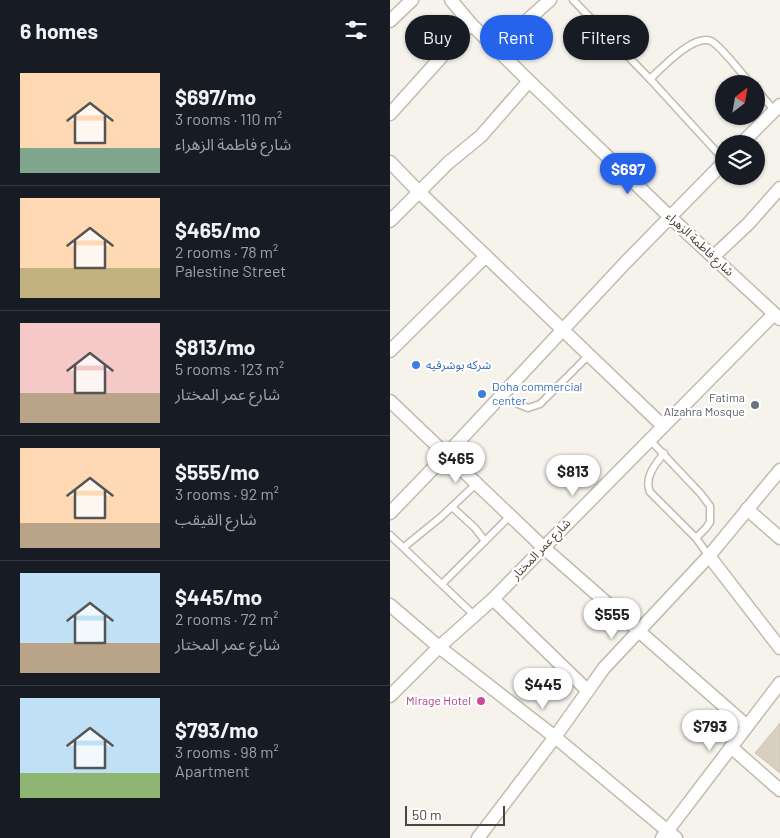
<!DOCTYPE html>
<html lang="en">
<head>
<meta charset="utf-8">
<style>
  :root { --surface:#171b24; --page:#20242c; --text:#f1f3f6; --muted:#9ea1a6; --line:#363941; --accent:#2563eb }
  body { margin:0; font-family:Barlow,"Noto Sans Arabic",sans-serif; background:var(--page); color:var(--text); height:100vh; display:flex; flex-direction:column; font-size:19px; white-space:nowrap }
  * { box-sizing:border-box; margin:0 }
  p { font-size:16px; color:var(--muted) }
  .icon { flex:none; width:28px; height:28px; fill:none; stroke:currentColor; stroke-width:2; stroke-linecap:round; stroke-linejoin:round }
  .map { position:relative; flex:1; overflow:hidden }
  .sheet { display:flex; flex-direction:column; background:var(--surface); width:390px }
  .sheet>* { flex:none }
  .top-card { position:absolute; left:15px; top:15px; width:300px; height:45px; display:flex; gap:10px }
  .needle { width:32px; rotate:31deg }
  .buttons { position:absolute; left:325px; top:75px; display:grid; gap:10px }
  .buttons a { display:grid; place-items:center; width:50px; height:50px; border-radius:50%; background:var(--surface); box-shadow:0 1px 4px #0004; font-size:25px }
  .scale { position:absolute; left:15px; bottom:12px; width:100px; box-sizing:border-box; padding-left:5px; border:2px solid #4b4439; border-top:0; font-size:14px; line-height:18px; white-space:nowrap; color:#4b4439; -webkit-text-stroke:4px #fff; paint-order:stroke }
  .price { position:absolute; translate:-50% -42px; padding:0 11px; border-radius:18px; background:#fff; color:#222; font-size:16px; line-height:32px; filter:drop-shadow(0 1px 2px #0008) }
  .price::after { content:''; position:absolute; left:50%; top:30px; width:15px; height:11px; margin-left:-8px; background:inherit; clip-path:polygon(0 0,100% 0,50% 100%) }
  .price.selected { background:var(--accent); color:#fff }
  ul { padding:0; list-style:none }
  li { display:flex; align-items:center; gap:15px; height:125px; padding:0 20px }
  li+li { border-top:1px solid var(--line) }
  li span { display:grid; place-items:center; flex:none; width:140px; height:100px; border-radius:0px; color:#555 }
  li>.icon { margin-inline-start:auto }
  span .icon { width:60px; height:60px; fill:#fffc; stroke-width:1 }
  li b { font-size:21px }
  h2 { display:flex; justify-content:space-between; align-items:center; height:60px; padding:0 20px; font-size:21px }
  .chip { padding:0 18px; border-radius:22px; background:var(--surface); box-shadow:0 1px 4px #0004; font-size:18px; line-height:45px }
  .chip.selected { background:var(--accent); color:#fff }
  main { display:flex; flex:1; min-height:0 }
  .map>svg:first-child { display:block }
</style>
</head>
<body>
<main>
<section class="sheet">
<h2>6 homes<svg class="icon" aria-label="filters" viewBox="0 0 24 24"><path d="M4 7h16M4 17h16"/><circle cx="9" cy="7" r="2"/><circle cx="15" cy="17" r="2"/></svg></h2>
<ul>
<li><span style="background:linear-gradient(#ffd9b3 75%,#7fa58c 0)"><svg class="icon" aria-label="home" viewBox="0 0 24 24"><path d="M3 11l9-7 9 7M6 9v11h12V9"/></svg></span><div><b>$697/mo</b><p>3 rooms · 110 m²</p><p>شارع فاطمة الزهراء</p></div></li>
<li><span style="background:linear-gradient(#ffd9b3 70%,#c2b280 0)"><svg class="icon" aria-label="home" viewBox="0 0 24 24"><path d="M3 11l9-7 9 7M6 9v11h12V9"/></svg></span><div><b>$465/mo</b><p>2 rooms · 78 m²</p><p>Palestine Street</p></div></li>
<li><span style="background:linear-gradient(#f6c9c9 70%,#b9a48a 0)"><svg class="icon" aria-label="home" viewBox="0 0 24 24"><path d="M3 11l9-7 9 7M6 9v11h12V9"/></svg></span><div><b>$813/mo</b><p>5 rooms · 123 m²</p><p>شارع عمر المختار</p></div></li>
<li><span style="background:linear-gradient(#ffd9b3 75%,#b9a48a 0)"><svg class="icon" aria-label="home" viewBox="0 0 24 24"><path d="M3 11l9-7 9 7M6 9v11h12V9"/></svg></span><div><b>$555/mo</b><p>3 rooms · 92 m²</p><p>شارع القيقب</p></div></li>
<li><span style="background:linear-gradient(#bfe0f5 70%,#b9a48a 0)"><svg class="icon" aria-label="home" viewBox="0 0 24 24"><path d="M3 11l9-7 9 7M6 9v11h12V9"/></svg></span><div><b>$445/mo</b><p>2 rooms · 72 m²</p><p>شارع عمر المختار</p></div></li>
<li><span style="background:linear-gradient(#bfe0f5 75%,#8fb573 0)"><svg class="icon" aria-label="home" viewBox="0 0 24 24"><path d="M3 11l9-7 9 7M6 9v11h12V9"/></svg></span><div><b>$793/mo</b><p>3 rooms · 98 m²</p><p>Apartment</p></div></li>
</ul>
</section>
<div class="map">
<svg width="390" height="838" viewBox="0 0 390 838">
  <rect width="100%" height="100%" fill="#f6f3ec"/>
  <!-- building -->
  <polygon fill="#d8cfc1" stroke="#d3c7b4" points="390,723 390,773 365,753"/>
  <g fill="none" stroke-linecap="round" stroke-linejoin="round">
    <defs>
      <g id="service">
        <polyline points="183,0 260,79 334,160"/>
        <path d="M260 79C272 68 303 34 321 41 331 46 352 74 361 84"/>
        <polyline points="366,89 384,110"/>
        <polyline points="111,397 138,408 150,404 199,355"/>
        <polyline points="260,440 311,494 320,506 320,522 316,528 306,538 319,556"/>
        <path d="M274 453C265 465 254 477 260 492L306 538"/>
        <polyline points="62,507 85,528 95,541"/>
        <polyline points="0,535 85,616"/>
        <polyline points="14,547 51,517 86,484"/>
        <polyline points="52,584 120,516"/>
      </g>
      <g id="minor">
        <polyline points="61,0 81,24 139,81 280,217 390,319"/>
        <polyline points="0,21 22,0"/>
        <polyline points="106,48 160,0"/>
        <polyline points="0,114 81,24"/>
        <polyline points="351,144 390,105"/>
        <polyline points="0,162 28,191 273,426"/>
        <polyline points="0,221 58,163 91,136 139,81"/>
        <polyline points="324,256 359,223 390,188"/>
        <polyline points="0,351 96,256"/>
        <polyline points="0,401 153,547 357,726"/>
        <polyline points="357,509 390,538"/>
        <polyline points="0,513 56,455 235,263 334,162"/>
        <polyline points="319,556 390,648"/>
        <polyline points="103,599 197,690"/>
        <polyline points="0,605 49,647 165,737 286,838"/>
        <polyline points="0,696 49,647 103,599 384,314"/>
        <polyline points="341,747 390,790"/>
        <polyline points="88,838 165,737 214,668 319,556 390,470"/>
        <polyline points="272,838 390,683"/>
      </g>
    </defs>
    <!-- service casing -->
    <use href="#service" stroke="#c2bbae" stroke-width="9"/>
    <!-- minor casing -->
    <use href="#minor" stroke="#c2bbae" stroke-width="15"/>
    <!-- service -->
    <use href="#service" stroke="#fff" stroke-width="6"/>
    <!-- minor -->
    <use href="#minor" stroke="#fff" stroke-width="12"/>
  </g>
  <!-- markers -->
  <g fill="#3f7fe0" stroke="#fff" stroke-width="2">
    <circle cx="26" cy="365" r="5"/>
    <circle cx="92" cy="394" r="5"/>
  </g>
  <circle fill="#6b7280" stroke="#fff" stroke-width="2" cx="365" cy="405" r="5"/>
  <circle fill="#d1479c" stroke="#fff" stroke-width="2" cx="91" cy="701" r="5"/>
  <g text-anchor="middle" stroke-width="4.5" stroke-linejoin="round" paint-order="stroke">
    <!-- street labels -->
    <g font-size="12" fill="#4b4439" stroke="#fff">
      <text transform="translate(310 244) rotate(43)" y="4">شارع فاطمة الزهراء</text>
      <text transform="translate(151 549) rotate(-46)" y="4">شارع عمر المختار</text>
    </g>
    <!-- shop labels -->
    <g font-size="12" fill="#366cbe" stroke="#fff" text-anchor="start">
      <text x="36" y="369">شركه بوشرقيه</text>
      <text x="102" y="391">Doha commercial<tspan x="102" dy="14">center</tspan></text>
    </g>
    <!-- worship labels -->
    <g font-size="12" fill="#5b616d" stroke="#fff" text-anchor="end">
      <text x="355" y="402">Fatima<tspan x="355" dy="14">Alzahra Mosque</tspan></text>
    </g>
    <!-- hotel labels -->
    <g font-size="12" fill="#b23c85" stroke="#fff" text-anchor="end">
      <text x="81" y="705">Mirage Hotel</text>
    </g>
  </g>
</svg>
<div class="buttons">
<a><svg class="needle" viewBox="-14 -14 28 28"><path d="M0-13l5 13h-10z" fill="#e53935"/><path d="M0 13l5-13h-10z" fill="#9ea1a6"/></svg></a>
<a><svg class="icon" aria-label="layers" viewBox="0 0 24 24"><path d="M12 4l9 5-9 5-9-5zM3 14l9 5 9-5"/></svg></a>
</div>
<div class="scale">50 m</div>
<b class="price selected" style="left:238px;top:195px">$697</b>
<b class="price" style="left:66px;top:484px">$465</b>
<b class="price" style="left:183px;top:497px">$813</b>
<b class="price" style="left:222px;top:640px">$555</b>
<b class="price" style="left:153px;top:710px">$445</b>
<b class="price" style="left:320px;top:752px">$793</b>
<div class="top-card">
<a class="chip">Buy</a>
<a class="chip selected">Rent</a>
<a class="chip">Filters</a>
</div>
</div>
</main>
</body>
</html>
